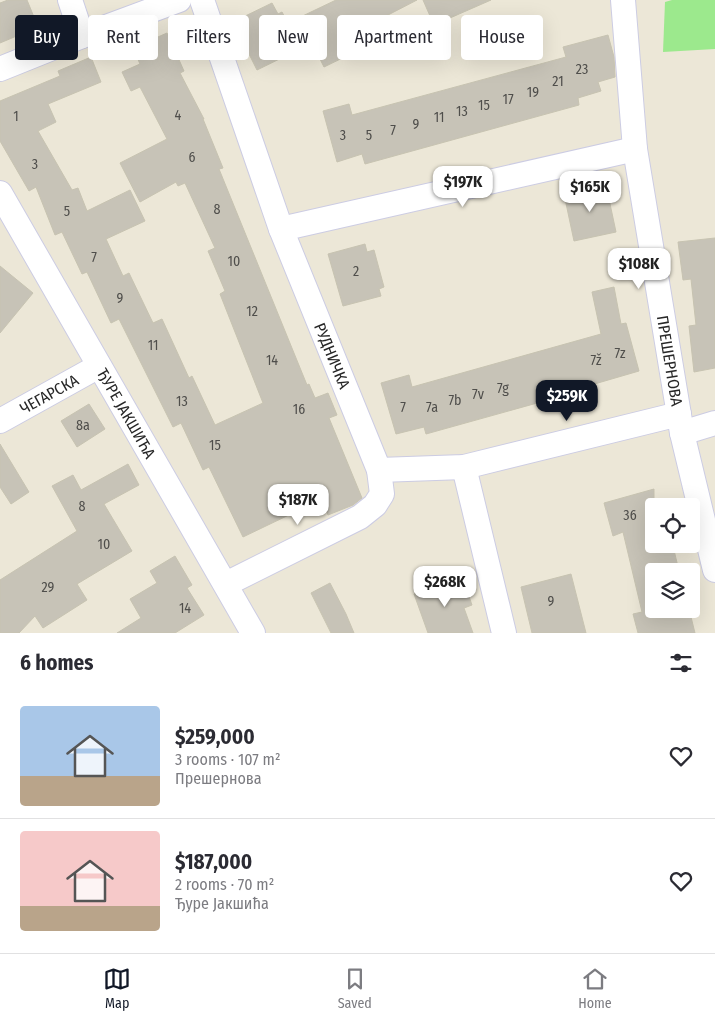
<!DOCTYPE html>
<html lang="en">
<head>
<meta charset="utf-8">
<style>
  :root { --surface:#fff; --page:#f7f7f7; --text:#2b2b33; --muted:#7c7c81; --line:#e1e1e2; --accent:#111827 }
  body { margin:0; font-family:"Fira Sans Condensed",sans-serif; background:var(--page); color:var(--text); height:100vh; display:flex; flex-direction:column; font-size:19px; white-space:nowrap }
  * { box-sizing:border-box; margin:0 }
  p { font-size:16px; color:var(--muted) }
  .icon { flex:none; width:28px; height:28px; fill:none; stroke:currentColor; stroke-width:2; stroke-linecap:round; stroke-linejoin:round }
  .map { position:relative; height:633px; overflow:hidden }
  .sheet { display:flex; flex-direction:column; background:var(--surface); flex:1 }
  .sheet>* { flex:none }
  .banner { position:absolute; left:15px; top:15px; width:685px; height:45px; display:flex; gap:10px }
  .fabs { position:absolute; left:645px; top:498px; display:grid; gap:10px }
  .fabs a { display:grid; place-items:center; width:55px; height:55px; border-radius:5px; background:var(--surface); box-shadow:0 5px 20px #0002; font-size:25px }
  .price { position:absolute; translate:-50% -42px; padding:0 11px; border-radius:10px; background:#fff; color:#222; font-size:16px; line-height:32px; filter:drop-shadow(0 1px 2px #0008) }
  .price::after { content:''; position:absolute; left:50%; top:30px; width:15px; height:11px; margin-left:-8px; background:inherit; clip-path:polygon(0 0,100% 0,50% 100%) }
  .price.on { background:var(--accent); color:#fff }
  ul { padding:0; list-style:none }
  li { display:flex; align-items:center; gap:15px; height:125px; padding:0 20px }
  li+li { border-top:1px solid var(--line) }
  li span { display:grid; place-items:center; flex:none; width:140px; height:100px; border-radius:5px; color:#555 }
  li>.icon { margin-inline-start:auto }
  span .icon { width:60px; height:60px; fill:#fffc; stroke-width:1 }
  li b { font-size:21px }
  h2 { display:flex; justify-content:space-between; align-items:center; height:60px; padding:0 20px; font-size:21px }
  .pill { padding:0 18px; border-radius:5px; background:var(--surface); box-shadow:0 5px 20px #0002; font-size:18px; line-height:45px }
  .pill.on { background:var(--accent); color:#fff }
  .tab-bar { display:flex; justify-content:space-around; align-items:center; height:70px; border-top:1px solid var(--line); background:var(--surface); font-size:14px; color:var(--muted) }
  .tab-bar a { display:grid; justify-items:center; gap:2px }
  .tab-bar .on { color:var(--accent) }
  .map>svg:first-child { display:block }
</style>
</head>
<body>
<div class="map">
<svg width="715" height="633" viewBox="0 0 715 633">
  <rect width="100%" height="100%" fill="#ece7d7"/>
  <!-- green -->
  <polygon fill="#9ce98d" points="672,0 715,0 715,49 663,52 665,2"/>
  <!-- building -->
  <g fill="#c7c3b7" stroke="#c7c3b1">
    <polygon points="8,0 27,0 38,27 0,43 0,3"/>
    <polygon points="336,0 417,0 357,31 365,47 324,67 312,43 257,70 249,54 240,59 229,36 239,31 235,21 272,3 278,14 282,12 288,23"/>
    <polygon points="423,0 491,0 434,25"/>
    <polygon points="167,33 184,71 180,73 204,119 203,119 223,168 219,169 307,385 309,384 315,398 328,393 337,415 329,418 362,498 353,505 328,515 324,504 295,516 293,513 243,537 209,467 203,470 181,423 173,427 119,319 111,323 87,272 82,274 62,232 55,235 36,187 29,191 0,141 0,101 60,76 58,71 91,57 101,82 48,104 56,122 38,131 72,190 78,188 87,211 130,190 145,221 106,239 123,276 129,273 153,323 162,319 189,378 192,376 215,425 263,403 220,294 225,291 208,251 215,248 185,183 178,186 176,182 140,202 120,163 167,139 140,87 131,91 122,72 140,64 133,48"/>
    <polygon points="608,35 614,57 615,77 598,82 601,91 578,98 579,105 365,164 362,154 337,162 323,111 349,104 352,115 566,57 563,47"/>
    <polygon points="606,185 616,232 574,241 564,194"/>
    <polygon points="715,238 715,368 694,372 689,326 696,325 691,279 683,280 678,242"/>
    <polygon points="365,244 367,252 374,250 384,287 379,289 381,296 343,306 328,254"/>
    <polygon points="0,266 33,293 0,333"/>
    <polygon points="614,287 621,324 626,323 639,371 591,385 591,388 426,434 424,427 396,434 381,383 409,375 412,387 601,334 592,292"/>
    <polygon points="89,404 105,429 77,447 61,421"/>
    <polygon points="0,444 29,492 11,504 0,487"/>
    <polygon points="128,464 139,485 104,504 132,551 77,584 87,600 43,628 35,616 19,633 0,633 0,580 77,531 52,486 73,475 81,490"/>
    <polygon points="654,489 654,551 673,546 679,571 654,571 654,609 689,609 695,633 638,633 633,614 642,612 623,532 613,536 604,503"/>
    <polygon points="175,556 192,585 187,588 204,615 175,633 117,633 141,618 130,599 157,583 150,571"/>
    <polygon points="571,574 586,633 532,633 521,587"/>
    <polygon points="462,577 472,605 464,608 473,633 428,633 414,594"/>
    <polygon points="330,583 346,614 354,633 331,633 311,593"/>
  </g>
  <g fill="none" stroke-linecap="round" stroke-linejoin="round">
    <defs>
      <g id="street">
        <polyline points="70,0 82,36"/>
        <path id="s1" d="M202 0 281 229 379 470 464 467 679 414"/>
        <path id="s2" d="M623 0 635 149 682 433 715 570"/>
        <polyline points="0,69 82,36 179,0"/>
        <path id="s3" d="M0 193 253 633"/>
        <polyline points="281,229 635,149"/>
        <path id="s4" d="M0 421 99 366"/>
        <polyline points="682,433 715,423"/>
        <polyline points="464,467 504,633"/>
        <polyline points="226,584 360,517 375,505 382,494 379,470"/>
      </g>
    </defs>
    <!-- street casing -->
    <use href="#street" stroke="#cccce3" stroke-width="26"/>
    <!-- street -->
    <use href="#street" stroke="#fff" stroke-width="24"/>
  </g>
  <g text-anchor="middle" stroke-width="5" stroke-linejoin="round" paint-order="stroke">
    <!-- number labels -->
    <g font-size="14" fill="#4f4e4b">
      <text x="582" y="74">23</text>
      <text x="558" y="86">21</text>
      <text x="533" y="97">19</text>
      <text x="508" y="104">17</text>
      <text x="484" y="110">15</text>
      <text x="462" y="116">13</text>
      <text x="178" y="120">4</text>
      <text x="16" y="121">1</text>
      <text x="439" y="122">11</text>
      <text x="416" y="129">9</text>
      <text x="393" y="135">7</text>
      <text x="343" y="140">3</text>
      <text x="369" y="140">5</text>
      <text x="192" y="162">6</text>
      <text x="35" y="169">3</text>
      <text x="217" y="214">8</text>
      <text x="67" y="216">5</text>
      <text x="94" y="262">7</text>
      <text x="234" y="266">10</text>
      <text x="356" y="276">2</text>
      <text x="120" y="303">9</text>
      <text x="252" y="316">12</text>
      <text x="153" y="350">11</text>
      <text x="620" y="358">7z</text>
      <text x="272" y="365">14</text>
      <text x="596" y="365">7ž</text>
      <text x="503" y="393">7g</text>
      <text x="478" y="399">7v</text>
      <text x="455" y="405">7b</text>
      <text x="182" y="406">13</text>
      <text x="403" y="412">7</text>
      <text x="432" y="412">7a</text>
      <text x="299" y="414">16</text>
      <text x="83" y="430">8a</text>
      <text x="215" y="450">15</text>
      <text x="82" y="511">8</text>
      <text x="630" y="520">36</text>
      <text x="104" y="549">10</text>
      <text x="48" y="592">29</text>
      <text x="551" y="606">9</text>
      <text x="185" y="613">14</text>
    </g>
    <!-- street labels -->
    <g font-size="16" fill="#272727" stroke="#fff">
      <text dy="6" stroke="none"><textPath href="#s1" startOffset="379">РУДНИЧКА</textPath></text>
      <text dy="6" stroke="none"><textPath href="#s2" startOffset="364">ПРЕШЕРНОВА</textPath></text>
      <text dy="6" stroke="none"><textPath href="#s4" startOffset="56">ЧЕГАРСКА</textPath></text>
      <text dy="6" stroke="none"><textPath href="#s3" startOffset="254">ЂУРЕ ЈАКШИЋА</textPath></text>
    </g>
  </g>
</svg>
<div class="fabs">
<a><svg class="icon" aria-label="locate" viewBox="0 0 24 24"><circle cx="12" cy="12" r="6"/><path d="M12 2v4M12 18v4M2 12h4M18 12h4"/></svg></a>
<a><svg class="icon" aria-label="layers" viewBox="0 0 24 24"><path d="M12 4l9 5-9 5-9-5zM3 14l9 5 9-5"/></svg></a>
</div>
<b class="price" style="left:463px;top:208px">$197K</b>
<b class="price" style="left:590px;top:213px">$165K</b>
<b class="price" style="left:639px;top:290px">$108K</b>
<b class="price on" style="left:567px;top:422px">$259K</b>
<b class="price" style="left:298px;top:526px">$187K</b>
<b class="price" style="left:445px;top:608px">$268K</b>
<div class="banner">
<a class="pill on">Buy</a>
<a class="pill">Rent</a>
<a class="pill">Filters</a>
<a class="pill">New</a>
<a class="pill">Apartment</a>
<a class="pill">House</a>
</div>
</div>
<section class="sheet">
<h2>6 homes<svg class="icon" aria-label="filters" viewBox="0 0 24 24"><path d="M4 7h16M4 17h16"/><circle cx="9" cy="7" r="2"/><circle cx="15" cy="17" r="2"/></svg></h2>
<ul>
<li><span style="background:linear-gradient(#a9c7e8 70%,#b9a48a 0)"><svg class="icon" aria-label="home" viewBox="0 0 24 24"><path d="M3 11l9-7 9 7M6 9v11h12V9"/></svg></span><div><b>$259,000</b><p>3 rooms · 107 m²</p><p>Прешернова</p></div><svg class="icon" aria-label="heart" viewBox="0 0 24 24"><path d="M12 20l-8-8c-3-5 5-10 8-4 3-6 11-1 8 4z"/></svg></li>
<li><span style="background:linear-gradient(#f6c9c9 75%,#b9a48a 0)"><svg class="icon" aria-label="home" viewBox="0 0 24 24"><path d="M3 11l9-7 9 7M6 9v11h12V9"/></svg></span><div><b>$187,000</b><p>2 rooms · 70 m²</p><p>Ђуре Јакшића</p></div><svg class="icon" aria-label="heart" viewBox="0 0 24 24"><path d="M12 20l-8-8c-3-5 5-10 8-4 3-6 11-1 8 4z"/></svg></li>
</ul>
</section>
<nav class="tab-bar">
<a class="on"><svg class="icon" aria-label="map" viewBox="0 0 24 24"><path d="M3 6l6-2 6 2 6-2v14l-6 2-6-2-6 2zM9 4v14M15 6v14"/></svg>Map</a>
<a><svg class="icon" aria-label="saved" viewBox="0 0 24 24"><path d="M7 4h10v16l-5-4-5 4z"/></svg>Saved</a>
<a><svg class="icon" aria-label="home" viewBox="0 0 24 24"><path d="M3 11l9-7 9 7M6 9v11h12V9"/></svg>Home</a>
</nav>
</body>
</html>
